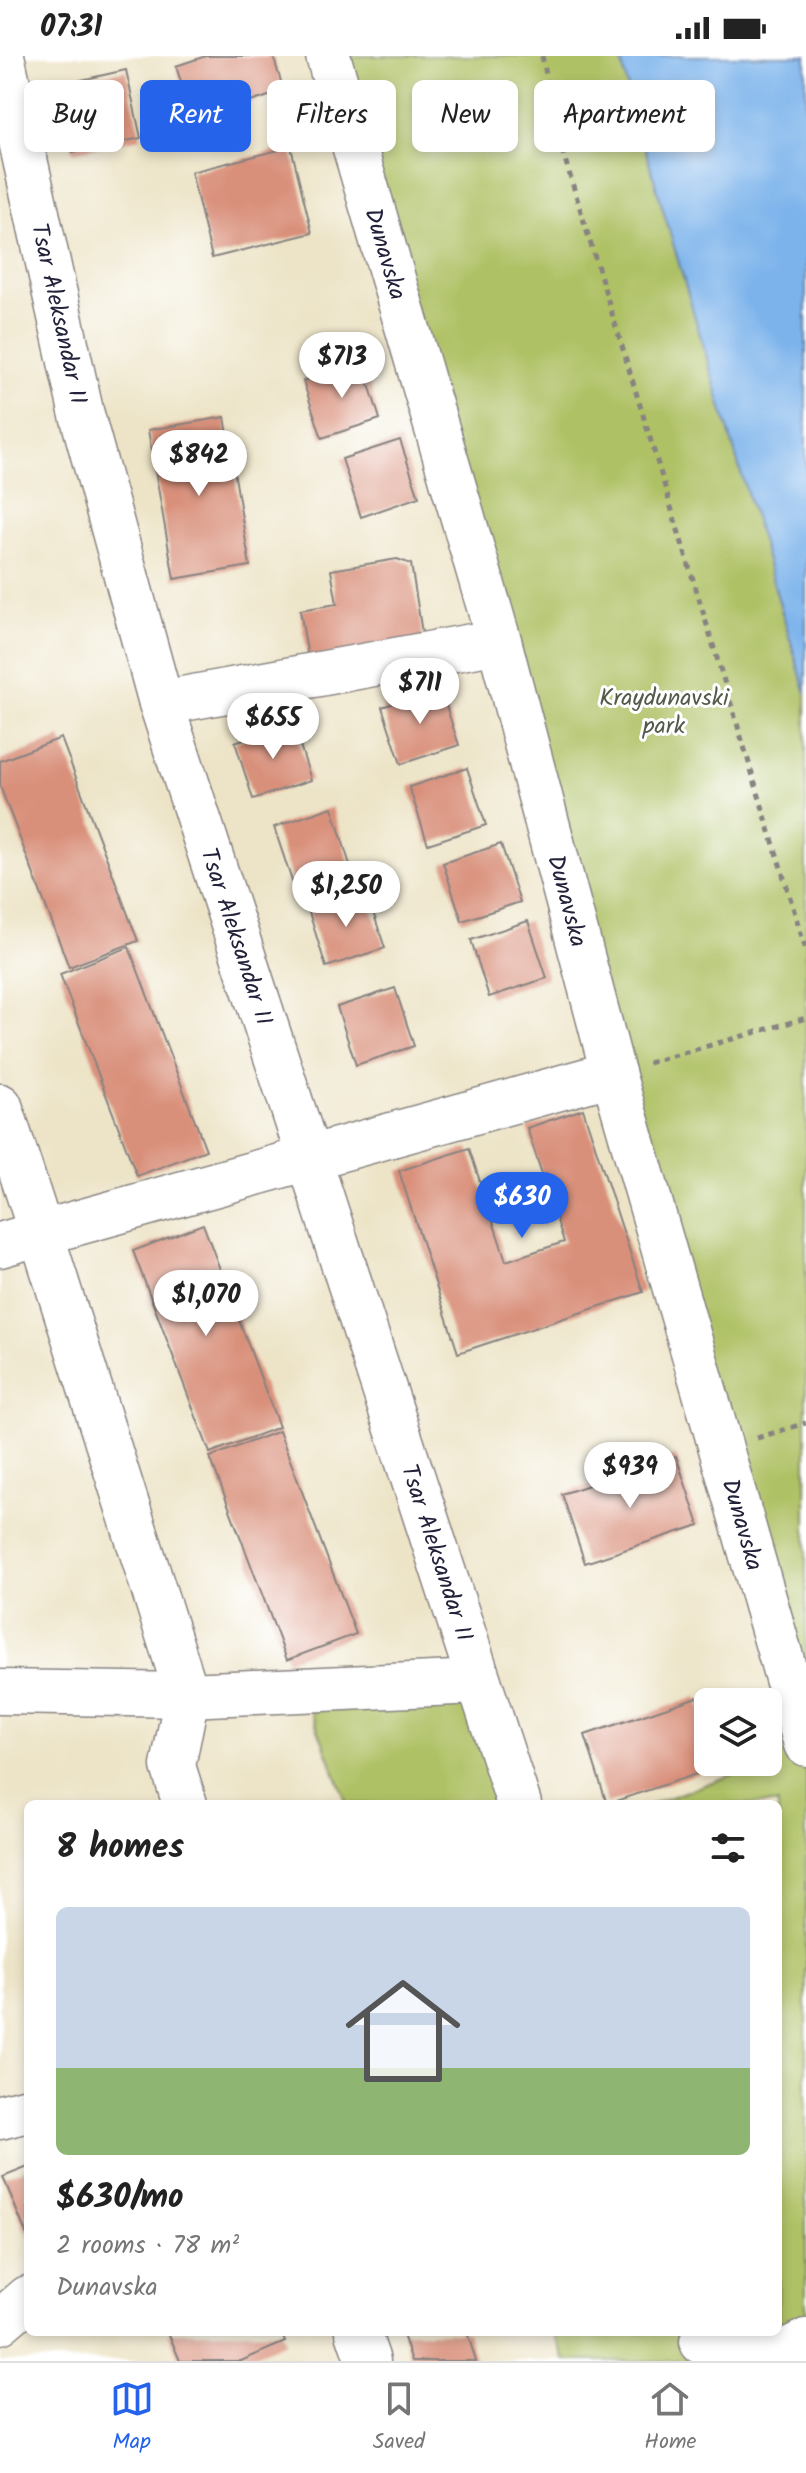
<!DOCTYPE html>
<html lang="en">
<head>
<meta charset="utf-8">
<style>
  :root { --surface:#fff; --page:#f2f2f2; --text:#222; --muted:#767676; --line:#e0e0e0; --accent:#2563eb }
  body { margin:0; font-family:Kalam,sans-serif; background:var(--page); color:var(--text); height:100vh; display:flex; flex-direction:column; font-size:30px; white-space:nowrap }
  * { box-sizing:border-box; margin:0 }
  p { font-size:26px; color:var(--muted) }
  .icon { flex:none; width:44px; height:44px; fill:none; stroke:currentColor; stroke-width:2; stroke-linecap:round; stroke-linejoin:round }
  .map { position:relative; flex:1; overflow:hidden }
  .side { position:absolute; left:24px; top:1744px; width:758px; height:536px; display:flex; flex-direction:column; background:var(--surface); border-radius:12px; box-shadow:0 4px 12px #0003 }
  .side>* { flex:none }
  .banner { position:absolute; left:24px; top:24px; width:758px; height:72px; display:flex; gap:16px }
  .controls { position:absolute; left:694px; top:1632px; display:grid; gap:16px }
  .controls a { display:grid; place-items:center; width:88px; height:88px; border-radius:12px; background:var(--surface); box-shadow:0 4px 12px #0003; font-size:40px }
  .price { position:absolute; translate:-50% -68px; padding:0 18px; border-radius:28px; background:#fff; color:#222; font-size:26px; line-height:52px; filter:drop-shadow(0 2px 4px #0008) }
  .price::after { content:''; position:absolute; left:50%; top:48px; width:24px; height:18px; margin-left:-12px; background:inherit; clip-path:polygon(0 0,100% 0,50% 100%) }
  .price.active { background:var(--accent); color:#fff }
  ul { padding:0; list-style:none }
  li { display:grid; align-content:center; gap:16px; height:424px; padding:0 32px }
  li span { display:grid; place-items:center; height:248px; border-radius:12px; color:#555 }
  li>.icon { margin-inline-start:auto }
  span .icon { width:144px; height:144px; fill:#fffc; stroke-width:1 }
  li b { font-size:34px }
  h2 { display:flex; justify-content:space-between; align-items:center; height:96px; padding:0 32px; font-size:34px }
  .chip { padding:0 28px; border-radius:12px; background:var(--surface); box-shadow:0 4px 12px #0003; font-size:28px; line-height:72px }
  .chip.active { background:var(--accent); color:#fff }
  .status { display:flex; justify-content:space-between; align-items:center; height:56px; padding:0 40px; background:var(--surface); direction:ltr }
  .status svg { height:22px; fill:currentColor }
  .tab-bar { display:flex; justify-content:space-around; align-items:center; height:112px; border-top:2px solid var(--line); background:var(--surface); font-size:22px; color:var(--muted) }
  .tab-bar a { display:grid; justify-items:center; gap:4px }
  .tab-bar .active { color:var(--accent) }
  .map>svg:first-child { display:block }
</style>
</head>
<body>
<div class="status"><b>07:31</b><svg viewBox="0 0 49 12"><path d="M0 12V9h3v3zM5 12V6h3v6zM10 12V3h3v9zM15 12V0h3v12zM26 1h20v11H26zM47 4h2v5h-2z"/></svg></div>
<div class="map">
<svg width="806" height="2305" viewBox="0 0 806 2305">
  <rect width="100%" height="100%" fill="#fff"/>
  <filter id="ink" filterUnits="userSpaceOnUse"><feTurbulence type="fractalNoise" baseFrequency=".0125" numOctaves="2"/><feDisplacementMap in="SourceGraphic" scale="16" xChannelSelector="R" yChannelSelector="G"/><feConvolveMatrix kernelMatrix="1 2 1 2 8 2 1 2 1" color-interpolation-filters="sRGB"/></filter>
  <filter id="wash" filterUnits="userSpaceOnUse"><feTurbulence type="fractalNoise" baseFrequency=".006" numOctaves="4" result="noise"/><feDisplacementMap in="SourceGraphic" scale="32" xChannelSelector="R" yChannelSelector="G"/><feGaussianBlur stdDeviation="1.8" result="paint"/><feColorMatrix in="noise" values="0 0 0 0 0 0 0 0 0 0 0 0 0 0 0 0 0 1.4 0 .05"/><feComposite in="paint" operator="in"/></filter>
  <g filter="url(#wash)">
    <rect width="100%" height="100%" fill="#ede4c7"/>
    <!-- green -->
    <g fill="#afc165" stroke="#687250" stroke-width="2">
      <polygon points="328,0 620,0 806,637 806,2305 565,2305 554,2276 778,2276 778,1748 651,1748 768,1706 768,1703 805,1688"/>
      <polygon points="478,1626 519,1748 347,1748 303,1634"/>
    </g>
    <!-- water -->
    <polygon fill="#7cb3eb" stroke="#4f6a93" stroke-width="2" points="620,0 806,0 806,637 633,52"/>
    <g id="blocks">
      <!-- building -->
      <g fill="#d9907a">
        <polygon points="206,0 273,0 284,35 193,65 176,10"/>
        <polygon points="126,14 141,82 73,96 59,29"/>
        <polygon points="291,91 312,177 212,202 191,116"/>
        <polygon points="362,306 380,363 322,382 303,325"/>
        <polygon points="225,361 250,510 174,523 148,374"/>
        <polygon points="400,384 419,441 361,461 342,403"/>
        <polygon points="397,503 411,508 423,583 308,602 300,554 337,548 331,514"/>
        <polygon points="440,632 459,689 401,708 382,651"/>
        <polygon points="293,667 311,724 253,743 235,686"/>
        <polygon points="61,682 138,885 69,911 0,730 0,705"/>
        <polygon points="467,712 486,769 428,788 409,731"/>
        <polygon points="332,751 350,809 293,828 274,771"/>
        <polygon points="501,788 520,846 462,865 443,807"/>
        <polygon points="366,835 385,892 326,911 308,853"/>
        <polygon points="528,865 547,922 489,941 471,884"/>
        <polygon points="129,891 206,1094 137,1120 60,918"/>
        <polygon points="395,932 414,990 356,1009 337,951"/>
        <polygon points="583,1053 643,1236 458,1297 399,1115 469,1092 506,1205 564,1186 527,1072"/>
        <polygon points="203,1168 279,1371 210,1397 133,1195"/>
        <polygon points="279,1375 356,1578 287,1604 210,1401"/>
        <polygon points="676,1400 699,1469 585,1507 562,1438"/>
        <polygon points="697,1641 708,1673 708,1706 719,1706 720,1710 607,1748 585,1679"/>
        <polygon points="28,2111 28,2182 3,2121"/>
        <polygon points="168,2276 281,2276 285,2286 241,2305 180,2305"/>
        <polygon points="402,2276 467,2276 476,2305 412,2305"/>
      </g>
    </g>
  </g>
  <g filter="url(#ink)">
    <use href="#blocks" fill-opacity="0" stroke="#888381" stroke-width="2"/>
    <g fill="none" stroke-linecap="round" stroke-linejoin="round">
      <defs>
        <g id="minor">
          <path id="s1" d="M2 0 81 355 161 647 519 1748"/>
          <path id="s2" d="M328 0 499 585 613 1017 806 1688"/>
          <polyline points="161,647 499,585"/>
          <polyline points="0,1050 41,1177 613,1017"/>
          <polyline points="0,1189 41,1177 187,1639 173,1710 185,1748"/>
          <polyline points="0,1636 187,1639 478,1626"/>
          <polyline points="0,2061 28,2054"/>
          <polyline points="0,2266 28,2242"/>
          <polyline points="358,2276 368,2305"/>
          <polyline points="702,2286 729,2300 765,2305"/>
          <polyline points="767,2305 806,2285"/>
        </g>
      </defs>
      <!-- minor casing -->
      <use href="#minor" stroke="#888381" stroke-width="47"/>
      <!-- path -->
      <g stroke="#888381" stroke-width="5" stroke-dasharray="6 6" stroke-linecap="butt">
        <polyline points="542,0 564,100 806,894"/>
        <polyline points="648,1007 806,962"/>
        <polyline points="757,1382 806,1367"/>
      </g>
      <!-- minor -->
      <use href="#minor" stroke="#fff" stroke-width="44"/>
    </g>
  </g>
  <g text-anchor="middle" stroke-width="6" stroke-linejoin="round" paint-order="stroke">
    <!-- street labels -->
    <g font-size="24" fill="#22223b" stroke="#fff">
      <text dy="8" stroke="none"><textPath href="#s2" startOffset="206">Dunavska</textPath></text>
      <text dy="8" stroke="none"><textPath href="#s1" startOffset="264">Tsar Aleksandar II</textPath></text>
      <text dy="8" stroke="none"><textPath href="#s2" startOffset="878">Dunavska</textPath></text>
      <text dy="8" stroke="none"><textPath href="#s1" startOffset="912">Tsar Aleksandar II</textPath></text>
      <text dy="8" stroke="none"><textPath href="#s2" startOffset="1526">Dunavska</textPath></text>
      <text dy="8" stroke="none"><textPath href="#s1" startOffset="1560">Tsar Aleksandar II</textPath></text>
    </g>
    <!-- park labels -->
    <g font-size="24" fill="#535a4a" stroke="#fff">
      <text x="664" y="649">Kraydunavski<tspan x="664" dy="28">park</tspan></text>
    </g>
  </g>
</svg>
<div class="controls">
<a><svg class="icon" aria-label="layers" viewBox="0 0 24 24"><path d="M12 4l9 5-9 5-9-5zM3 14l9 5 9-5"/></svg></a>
</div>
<b class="price" style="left:342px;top:344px">$713</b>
<b class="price" style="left:199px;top:442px">$842</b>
<b class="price" style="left:420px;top:670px">$711</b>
<b class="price" style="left:273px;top:705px">$655</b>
<b class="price" style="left:346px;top:873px">$1,250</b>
<b class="price active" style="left:522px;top:1184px">$630</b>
<b class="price" style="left:206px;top:1282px">$1,070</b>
<b class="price" style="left:630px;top:1454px">$939</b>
<div class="banner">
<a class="chip">Buy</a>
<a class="chip active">Rent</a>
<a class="chip">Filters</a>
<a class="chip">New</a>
<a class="chip">Apartment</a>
</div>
<section class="side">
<h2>8 homes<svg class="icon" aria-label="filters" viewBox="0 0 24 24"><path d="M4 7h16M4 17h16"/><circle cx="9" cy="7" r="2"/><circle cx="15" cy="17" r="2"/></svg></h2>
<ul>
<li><span style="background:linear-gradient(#c9d6e8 65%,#8fb573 0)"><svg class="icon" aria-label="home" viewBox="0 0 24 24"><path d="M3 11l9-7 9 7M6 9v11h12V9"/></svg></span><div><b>$630/mo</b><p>2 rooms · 78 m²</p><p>Dunavska</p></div></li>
</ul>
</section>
</div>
<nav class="tab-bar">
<a class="active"><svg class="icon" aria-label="map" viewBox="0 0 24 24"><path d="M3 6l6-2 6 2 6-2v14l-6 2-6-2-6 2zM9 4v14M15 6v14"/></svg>Map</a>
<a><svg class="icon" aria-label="saved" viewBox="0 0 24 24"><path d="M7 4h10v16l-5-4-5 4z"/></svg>Saved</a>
<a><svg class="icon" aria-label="home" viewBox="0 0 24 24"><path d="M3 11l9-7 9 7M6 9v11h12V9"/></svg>Home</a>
</nav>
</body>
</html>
